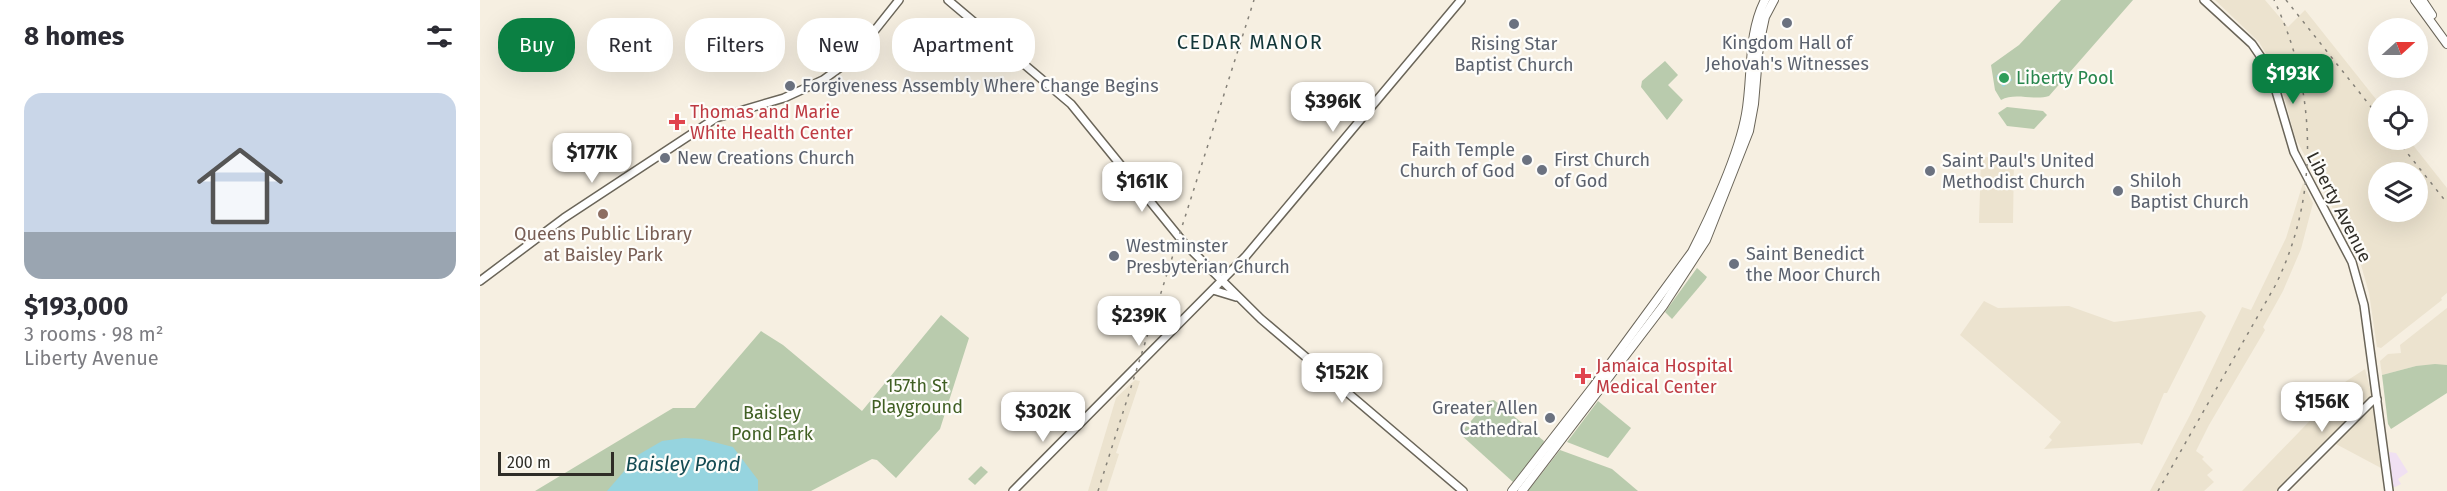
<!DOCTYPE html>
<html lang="en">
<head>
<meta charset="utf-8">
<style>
  :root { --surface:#fff; --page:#f2f2f3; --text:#2b2b33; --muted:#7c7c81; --accent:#0b8043 }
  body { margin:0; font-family:"Fira Sans",sans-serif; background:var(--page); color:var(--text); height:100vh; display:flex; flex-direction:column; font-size:22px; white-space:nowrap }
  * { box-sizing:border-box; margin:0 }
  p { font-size:20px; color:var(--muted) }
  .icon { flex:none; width:33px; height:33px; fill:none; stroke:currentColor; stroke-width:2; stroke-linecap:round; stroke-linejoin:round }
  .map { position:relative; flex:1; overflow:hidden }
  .side { display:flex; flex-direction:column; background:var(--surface); width:480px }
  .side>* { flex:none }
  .guide { position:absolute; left:18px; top:18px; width:570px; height:54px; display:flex; gap:12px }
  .needle { width:39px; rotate:69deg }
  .controls { position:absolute; left:1888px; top:18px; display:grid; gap:12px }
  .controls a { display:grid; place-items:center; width:60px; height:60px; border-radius:50%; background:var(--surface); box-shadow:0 6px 24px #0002; font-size:30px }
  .scale { position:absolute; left:18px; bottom:15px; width:116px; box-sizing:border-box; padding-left:6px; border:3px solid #2f2d27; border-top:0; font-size:16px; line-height:21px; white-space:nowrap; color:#2f2d27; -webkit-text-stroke:4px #fefdfa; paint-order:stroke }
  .price { position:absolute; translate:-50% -51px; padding:0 14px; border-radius:12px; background:#fff; color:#222; font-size:20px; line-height:39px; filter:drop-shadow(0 2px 3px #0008) }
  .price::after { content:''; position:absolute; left:50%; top:36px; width:18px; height:14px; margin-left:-9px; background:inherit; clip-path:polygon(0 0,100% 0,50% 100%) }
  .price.current { background:var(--accent); color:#fff }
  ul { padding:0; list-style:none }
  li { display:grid; align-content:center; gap:12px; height:318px; padding:0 24px }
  li span { display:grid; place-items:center; height:186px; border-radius:18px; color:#555 }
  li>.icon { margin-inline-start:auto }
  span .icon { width:108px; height:108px; fill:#fffc; stroke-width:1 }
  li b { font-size:26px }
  h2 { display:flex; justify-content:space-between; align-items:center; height:72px; padding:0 24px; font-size:26px }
  .pill { padding:0 21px; border-radius:24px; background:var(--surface); box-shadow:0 6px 24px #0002; font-size:21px; line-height:54px }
  .pill.current { background:var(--accent); color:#fff }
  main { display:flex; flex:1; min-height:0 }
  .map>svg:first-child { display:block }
</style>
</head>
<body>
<main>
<section class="side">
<h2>8 homes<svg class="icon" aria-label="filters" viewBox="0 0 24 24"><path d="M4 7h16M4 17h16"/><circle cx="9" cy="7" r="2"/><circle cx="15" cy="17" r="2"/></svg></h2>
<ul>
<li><span style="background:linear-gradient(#c9d6e8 75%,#9aa5b1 0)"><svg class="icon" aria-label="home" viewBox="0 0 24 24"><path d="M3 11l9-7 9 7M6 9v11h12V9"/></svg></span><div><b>$193,000</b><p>3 rooms · 98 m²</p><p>Liberty Avenue</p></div></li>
</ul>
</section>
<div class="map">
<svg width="1967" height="491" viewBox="0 0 1967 491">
  <rect width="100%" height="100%" fill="#f6efe1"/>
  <!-- commercial -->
  <polygon fill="#f0e0f2" points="1909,452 1916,453 1928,472 1918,479 1921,484 1915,487 1912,487"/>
  <!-- built -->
  <g fill="#ece3cf" fill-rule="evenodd">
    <path d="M1735 0H1785L1808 27 1825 10 1899 103V140H1929L1967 188V293L1961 298 1962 300 1901 348 1897 347 1889 293 1879 258 1815 137 1798 74 1779 42ZM1899 172H1938V212H1899Z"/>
    <polygon points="1501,157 1534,158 1533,223 1499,223"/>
    <polygon points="1823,183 1833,203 1821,249 1803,291 1783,327 1785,330 1729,425 1716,451 1724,457 1722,459 1733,470 1727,475 1734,482 1724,491 1670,491 1710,415 1762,307 1771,310 1806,238"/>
    <polygon points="1504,301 1518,308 1589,306 1634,322 1721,311 1726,316 1687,393 1684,393 1662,445 1659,443 1564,449 1572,440 1569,437 1581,422 1480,335"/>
    <polygon points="1967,308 1967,365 1936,366 1902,375 1900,361 1908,354 1921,353 1920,345"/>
    <polygon points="1885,369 1895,409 1901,468 1854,443 1807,491 1762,491 1845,405 1845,395"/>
    <polygon points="655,380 660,381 636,453 639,454 627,491 608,491 636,398"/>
  </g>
  <!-- green -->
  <g fill="#b9cbad">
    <path d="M1581 0H1653L1569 96C1554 101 1535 92 1521 100L1515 90 1511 65 1539 45Z"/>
    <polygon points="1185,61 1198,75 1188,85 1203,100 1187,120 1161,87 1162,81"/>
    <polygon points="1527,107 1563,111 1567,115 1554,129 1527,126 1518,113"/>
    <polygon points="1217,268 1227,277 1225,280 1192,319 1185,312"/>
    <polygon points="461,315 489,338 460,429 416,478 397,460 392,459 331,491 55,491 193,408 215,408 281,331 303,345 382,411"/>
    <polygon points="1955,364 1967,365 1967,393 1911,429 1908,424 1902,375 1936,366"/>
    <polygon points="1014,400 1064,441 1063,445 1033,482 980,434 1008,401"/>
    <polygon points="1118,401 1151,428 1128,458 1087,442"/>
    <polygon points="1080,450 1132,469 1158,491 1048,491"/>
    <polygon points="501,466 508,472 495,485 488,479"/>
  </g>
  <!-- water -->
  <g fill="#96d4df">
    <polygon points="1525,70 1532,80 1523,87 1516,76"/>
    <polygon points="204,438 222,439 253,447 278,480 278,491 127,491 158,455 182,441"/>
  </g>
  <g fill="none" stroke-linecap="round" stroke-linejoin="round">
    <defs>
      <g id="secondary">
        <polyline points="468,0 591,104 704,243 781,319 983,491"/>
        <polyline points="1724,0 1772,44 1785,63 1793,81 1814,152 1872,262 1884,305 1909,491"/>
        <polyline points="0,281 84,218 236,118 304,98 343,80 372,59 419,0"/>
        <polyline points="733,290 756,297"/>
        <polyline points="533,491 766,256 981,0"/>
        <polyline points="1802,491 1892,401 1897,399"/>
      </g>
      <g id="primary">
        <polyline points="1935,0 1967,44"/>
        <polyline points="1942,0 1952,15"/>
        <path d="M1032 491 1113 387 1212 252C1231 215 1259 154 1266 114 1273 75 1267 35 1285 0"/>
        <polyline points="1042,491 1183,306 1226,240 1269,131 1274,104 1279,45 1285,17 1294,0"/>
      </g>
    </defs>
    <!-- secondary casing -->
    <use href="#secondary" stroke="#6a6559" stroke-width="10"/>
    <!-- primary casing -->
    <use href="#primary" stroke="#6a6559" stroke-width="10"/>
    <!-- secondary -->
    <use href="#secondary" stroke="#fff" stroke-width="7"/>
    <!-- primary -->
    <use href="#primary" stroke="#fff" stroke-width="8"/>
    <!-- rail -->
    <g stroke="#858178" stroke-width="1.5" stroke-dasharray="3 6" stroke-linecap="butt">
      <polyline points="1806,0 1899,117"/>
      <polyline points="1917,140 1967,203"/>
      <polyline points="618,491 774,0"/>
      <path d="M1678 491 1795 286C1840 196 1837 90 1794 0"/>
    </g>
  </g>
  <!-- markers -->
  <g fill="#6b7280" stroke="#fefdfa" stroke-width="2">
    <circle cx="1307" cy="23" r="6"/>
    <circle cx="1034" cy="24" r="6"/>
    <circle cx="310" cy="86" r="6"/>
    <circle cx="185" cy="158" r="6"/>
    <circle cx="1047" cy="160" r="6"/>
    <circle cx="1062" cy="170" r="6"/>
    <circle cx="1450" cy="171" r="6"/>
    <circle cx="1638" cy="191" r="6"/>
    <circle cx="634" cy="256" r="6"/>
    <circle cx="1254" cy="264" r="6"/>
    <circle cx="1070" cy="418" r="6"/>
  </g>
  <circle fill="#2e9e5b" stroke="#fefdfa" stroke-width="2" cx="1524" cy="78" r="6"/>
  <g fill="#e0444e" stroke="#fefdfa" stroke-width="2">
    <path d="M194 113h6v6h6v6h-6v6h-6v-6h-6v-6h6z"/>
    <path d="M1100 367h6v6h6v6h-6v6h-6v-6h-6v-6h6z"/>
  </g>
  <circle fill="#8d6e63" stroke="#fefdfa" stroke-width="2" cx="123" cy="214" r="6"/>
  <g text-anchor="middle" stroke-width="4.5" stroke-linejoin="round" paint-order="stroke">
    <!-- worship labels -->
    <g font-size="18" fill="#5b616d" stroke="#fefdfa" text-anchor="start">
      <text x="1307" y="49" text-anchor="middle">Kingdom Hall of<tspan x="1307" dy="21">Jehovah's Witnesses</tspan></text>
      <text x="1034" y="50" text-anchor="middle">Rising Star<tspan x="1034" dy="21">Baptist Church</tspan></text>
      <text x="322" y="92">Forgiveness Assembly Where Change Begins</text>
      <text x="1035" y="156" text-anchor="end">Faith Temple<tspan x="1035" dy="21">Church of God</tspan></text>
      <text x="197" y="164">New Creations Church</text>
      <text x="1074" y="166">First Church<tspan x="1074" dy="21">of God</tspan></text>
      <text x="1462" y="167">Saint Paul's United<tspan x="1462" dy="21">Methodist Church</tspan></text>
      <text x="1650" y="187">Shiloh<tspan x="1650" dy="21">Baptist Church</tspan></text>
      <text x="646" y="252">Westminster<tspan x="646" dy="21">Presbyterian Church</tspan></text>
      <text x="1266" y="260">Saint Benedict<tspan x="1266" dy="21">the Moor Church</tspan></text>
      <text x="1058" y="414" text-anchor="end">Greater Allen<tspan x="1058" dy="21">Cathedral</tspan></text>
    </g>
    <!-- leisure labels -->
    <g font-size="18" fill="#27864d" stroke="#fefdfa" text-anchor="start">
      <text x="1536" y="84">Liberty Pool</text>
    </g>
    <!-- health labels -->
    <g font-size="18" fill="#be3a42" stroke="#fefdfa" text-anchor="start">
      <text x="210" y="118">Thomas and Marie<tspan x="210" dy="21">White Health Center</tspan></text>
      <text x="1116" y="372">Jamaica Hospital<tspan x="1116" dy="21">Medical Center</tspan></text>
    </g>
    <!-- street labels -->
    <g font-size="18" fill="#2f2d27" stroke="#fefdfa">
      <text transform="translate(1859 207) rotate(63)" y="6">Liberty Avenue</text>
    </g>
    <!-- education labels -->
    <g font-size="18" fill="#785e54" stroke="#fefdfa">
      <text x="123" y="240">Queens Public Library<tspan x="123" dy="21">at Baisley Park</tspan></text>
    </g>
    <!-- park labels -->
    <g font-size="18" fill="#405f23" stroke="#fefdfa">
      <text x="437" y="392">157th St<tspan x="437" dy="21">Playground</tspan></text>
      <text x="292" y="419">Baisley<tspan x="292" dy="21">Pond Park</tspan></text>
    </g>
    <!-- neighbourhood labels -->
    <g font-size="20" letter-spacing="1.5" fill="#143739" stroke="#fefdfa">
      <text x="770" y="49">CEDAR MANOR</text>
    </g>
    <!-- water labels -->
    <g font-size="20" font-style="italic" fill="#144b53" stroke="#fefdfa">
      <text x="203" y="471">Baisley Pond</text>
    </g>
  </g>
</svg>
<div class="controls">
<a><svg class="needle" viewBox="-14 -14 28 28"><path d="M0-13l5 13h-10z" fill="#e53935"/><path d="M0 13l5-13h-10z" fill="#7c7c81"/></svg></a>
<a><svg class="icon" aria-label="locate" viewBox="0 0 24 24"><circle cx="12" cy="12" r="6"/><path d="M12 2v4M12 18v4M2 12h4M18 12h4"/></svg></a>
<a><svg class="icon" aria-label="layers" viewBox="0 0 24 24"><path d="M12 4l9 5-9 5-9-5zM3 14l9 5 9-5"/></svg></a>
</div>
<div class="scale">200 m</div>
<b class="price current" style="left:1813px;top:105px">$193K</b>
<b class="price" style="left:853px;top:133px">$396K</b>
<b class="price" style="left:112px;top:184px">$177K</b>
<b class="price" style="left:662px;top:213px">$161K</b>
<b class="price" style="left:659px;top:347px">$239K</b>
<b class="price" style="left:862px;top:404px">$152K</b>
<b class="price" style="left:1842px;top:433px">$156K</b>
<b class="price" style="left:563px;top:443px">$302K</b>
<div class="guide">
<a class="pill current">Buy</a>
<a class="pill">Rent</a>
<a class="pill">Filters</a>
<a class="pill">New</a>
<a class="pill">Apartment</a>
</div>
</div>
</main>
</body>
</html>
